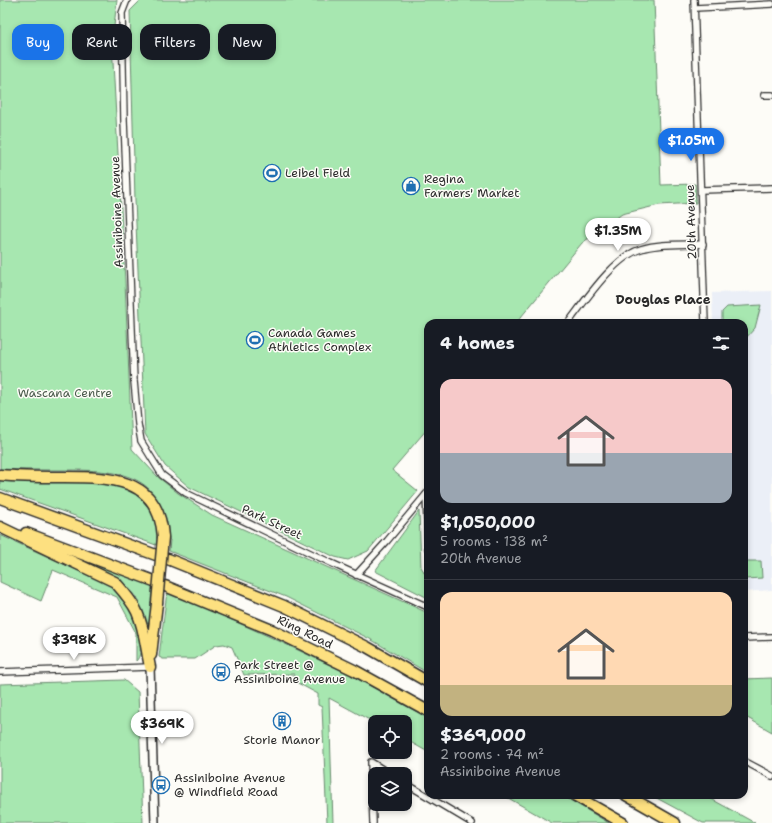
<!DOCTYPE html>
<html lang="en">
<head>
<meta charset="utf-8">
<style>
  :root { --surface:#171b24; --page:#242831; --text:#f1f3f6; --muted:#9ea1a6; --line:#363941; --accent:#1a73e8 }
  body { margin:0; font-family:"Shantell Sans",sans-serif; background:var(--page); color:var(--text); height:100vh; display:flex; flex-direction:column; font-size:15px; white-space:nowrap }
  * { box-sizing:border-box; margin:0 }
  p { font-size:13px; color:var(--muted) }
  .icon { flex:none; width:22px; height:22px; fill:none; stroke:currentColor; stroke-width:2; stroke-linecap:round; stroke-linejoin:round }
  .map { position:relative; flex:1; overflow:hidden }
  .drawer { position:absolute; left:424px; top:319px; width:324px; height:480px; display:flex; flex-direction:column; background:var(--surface); border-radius:12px; box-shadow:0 2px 6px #0003 }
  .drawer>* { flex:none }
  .guide { position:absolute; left:12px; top:24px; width:352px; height:36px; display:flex; gap:8px }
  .controls { position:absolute; left:368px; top:715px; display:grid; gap:8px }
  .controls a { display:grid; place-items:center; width:44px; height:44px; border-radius:8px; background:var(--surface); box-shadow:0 2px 6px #0003; font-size:20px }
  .price { position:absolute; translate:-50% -34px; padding:0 9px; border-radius:14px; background:#fff; color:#222; font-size:13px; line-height:26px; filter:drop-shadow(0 1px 2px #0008) }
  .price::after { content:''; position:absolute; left:50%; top:24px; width:12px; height:9px; margin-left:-6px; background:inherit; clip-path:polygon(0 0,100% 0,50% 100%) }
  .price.active { background:var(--accent); color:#fff }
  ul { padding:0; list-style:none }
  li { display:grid; align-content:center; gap:8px; height:212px; padding:0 16px }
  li+li { border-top:1px solid var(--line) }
  li span { display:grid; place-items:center; height:124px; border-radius:12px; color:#555 }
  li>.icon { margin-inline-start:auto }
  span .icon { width:72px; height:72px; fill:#fffc; stroke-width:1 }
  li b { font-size:17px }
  h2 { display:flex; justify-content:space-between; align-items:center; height:48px; padding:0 16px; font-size:17px }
  .tag { padding:0 14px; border-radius:12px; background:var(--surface); box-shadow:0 2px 6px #0003; font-size:14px; line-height:36px }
  .tag.active { background:var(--accent); color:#fff }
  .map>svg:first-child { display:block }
</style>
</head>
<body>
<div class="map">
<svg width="772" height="823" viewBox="0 0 772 823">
  <rect width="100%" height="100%" fill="#fdfcf7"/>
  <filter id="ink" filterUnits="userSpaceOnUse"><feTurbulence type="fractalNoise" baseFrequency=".025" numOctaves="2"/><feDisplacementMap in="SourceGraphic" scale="8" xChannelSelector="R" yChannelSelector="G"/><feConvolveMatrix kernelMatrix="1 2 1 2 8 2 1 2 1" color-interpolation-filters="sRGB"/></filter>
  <g filter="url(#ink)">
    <!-- built -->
    <polygon fill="#ebeff7" points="772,291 772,590 744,592 744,323 713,323 712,293"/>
    <!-- green -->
    <g fill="#a7e7b0" stroke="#69896e">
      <path d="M0 0H117L112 44 125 282 132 449 158 477 178 493 212 515 428 613V673L370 639 286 597 169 551 170 540 167 539C164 472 119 470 64 470 43 470 21 470 0 469Z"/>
      <polygon points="141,0 654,0 661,185 695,184 696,203 659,205 622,214 582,243 516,323 428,323 428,428 392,470 418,491 368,551 348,560 335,557 189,487 165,466 145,434 135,200 130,11"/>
      <polygon points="761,305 755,328 744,340 744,323 722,323 722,312 727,307"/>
      <polygon points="0,478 113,482 141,495 155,516 158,534 156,545 0,489"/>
      <polygon points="419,511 421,567 428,578 428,598 375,571"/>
      <path d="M0 535 110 585C119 593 128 600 133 611 138 621 145 654 136 661V633L117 597 53 570 41 601 0 582Z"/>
      <path d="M43 544 152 585 149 636H147C144 622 143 607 135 595 121 575 66 555 43 544Z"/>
      <polygon points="745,561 761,561 762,578 745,579"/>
      <polygon points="167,591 279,641 353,676 428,718 428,752 405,739 405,722 375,723 329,698 333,823 327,823 322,707 318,705 318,694 294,681 294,674 244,675 232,647 224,644 216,645 195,659 163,659 159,657"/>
      <polygon points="772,678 772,732 744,716 744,679"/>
      <polygon points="124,680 138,692 143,823 0,823 0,684"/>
      <polygon points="503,795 562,795 609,823 552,823"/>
      <polygon points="651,795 704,795 755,823 703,823"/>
    </g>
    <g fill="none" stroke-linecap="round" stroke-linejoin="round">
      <defs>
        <g id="minor">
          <polyline points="127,0 122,13 124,120 134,381 138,424 141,441 162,475 186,493 331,563 428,607"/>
          <polyline points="694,0 705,323"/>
          <polyline points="695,8 772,4"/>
          <polyline points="764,95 772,95"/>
          <polyline points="701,190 772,188"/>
          <path d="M568 323C585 301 614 257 641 249 660 243 683 245 703 244"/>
          <polyline points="426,495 428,548"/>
          <polyline points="356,575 387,541 428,492"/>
          <polyline points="744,638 772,637"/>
          <polyline points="0,672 150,667"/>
          <polyline points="744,761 772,776"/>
          <polyline points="405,783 472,823"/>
          <polyline points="373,823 371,762 390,774"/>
        </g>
        <polyline id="tertiary" points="150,667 155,823"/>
        <g id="motorway">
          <path d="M0 475C20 477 41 477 61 477 108 477 159 476 163 537"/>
          <polyline points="0,498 156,555"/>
          <path d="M0 527 115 582C123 591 132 601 137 612 145 630 146 649 150 667"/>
          <polyline points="26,533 154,581"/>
          <polyline points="168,559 284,606 367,647 428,682"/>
          <polyline points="165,586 272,630 354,670 428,711"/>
          <polyline points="151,655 157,603"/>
          <polyline points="574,795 623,823"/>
          <polyline points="626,795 675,823"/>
        </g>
      </defs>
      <!-- minor casing -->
      <use href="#minor" stroke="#2b2b2b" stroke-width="8"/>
      <!-- tertiary casing -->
      <use href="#tertiary" stroke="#2b2b2b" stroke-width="10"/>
      <!-- motorway casing -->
      <use href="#motorway" stroke="#2b2b2b" stroke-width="13"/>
      <!-- minor -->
      <use href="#minor" stroke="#fdfcf7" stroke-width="5.5"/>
      <!-- tertiary -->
      <use href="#tertiary" stroke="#fdfcf7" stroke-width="7"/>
      <!-- motorway -->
      <use href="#motorway" stroke="#fde080" stroke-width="10"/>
      <defs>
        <polyline id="motorway-bridge" points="157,603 163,537"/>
      </defs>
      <!-- motorway-bridge casing -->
      <use href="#motorway-bridge" stroke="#2b2b2b" stroke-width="13" stroke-linecap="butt"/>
      <!-- motorway-bridge -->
      <use href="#motorway-bridge" stroke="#fde080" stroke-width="10"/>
    </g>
  </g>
  <!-- icons -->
  <defs>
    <symbol id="stadium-ring" viewBox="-11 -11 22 22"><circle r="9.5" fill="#fdfcf7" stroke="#1f6fb2" stroke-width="1.5"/><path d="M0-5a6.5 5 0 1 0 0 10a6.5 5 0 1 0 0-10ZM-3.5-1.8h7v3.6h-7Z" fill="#1f6fb2"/></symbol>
    <symbol id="shop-ring" viewBox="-11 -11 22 22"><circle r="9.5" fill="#fdfcf7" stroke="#1f6fb2" stroke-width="1.5"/><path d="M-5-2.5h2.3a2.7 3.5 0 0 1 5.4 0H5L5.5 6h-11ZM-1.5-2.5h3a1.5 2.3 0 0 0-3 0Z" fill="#1f6fb2"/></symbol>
    <symbol id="bus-ring" viewBox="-11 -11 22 22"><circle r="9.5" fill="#fdfcf7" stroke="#1f6fb2" stroke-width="1.5"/><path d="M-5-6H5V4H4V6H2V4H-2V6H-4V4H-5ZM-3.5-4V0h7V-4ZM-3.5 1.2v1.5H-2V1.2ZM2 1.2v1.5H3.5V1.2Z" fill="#1f6fb2"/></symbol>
    <symbol id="building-ring" viewBox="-11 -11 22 22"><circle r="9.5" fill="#fdfcf7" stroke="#1f6fb2" stroke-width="1.5"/><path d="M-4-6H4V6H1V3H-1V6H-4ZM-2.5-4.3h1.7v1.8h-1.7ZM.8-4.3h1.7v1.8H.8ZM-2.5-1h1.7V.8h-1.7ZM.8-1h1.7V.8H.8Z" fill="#1f6fb2"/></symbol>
  </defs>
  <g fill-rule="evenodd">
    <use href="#stadium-ring" x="262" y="163" width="20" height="20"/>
    <use href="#shop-ring" x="401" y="176" width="20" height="20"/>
    <use href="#stadium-ring" x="245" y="330" width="20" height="20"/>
    <use href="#bus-ring" x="211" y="662" width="20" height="20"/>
    <use href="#building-ring" x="272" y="711" width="20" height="20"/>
    <use href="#bus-ring" x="151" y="775" width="20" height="20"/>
  </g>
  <g text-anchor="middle" stroke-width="3" stroke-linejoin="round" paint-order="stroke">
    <!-- poi labels -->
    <g font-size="12" fill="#2b2b2b" stroke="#fdfcf7" text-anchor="start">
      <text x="285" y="177">Leibel Field</text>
      <text x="424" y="183">Regina<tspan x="424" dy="14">Farmers' Market</tspan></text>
      <text x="268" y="337">Canada Games<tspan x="268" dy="14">Athletics Complex</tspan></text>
      <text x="234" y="669">Park Street @<tspan x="234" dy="14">Assiniboine Avenue</tspan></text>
      <text x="282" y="744" text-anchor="middle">Storie Manor</text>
      <text x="174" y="782">Assiniboine Avenue<tspan x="174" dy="14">@ Windfield Road</tspan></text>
    </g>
    <!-- street labels -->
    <g font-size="12" fill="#2b2b2b" stroke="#fdfcf7">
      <text transform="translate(117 212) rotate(-92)" y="4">Assiniboine Avenue</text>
      <text transform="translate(691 222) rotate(-92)" y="4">20th Avenue</text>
      <text transform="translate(272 522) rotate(25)" y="4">Park Street</text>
      <text transform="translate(305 632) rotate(26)" y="4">Ring Road</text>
    </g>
    <!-- park labels -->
    <g font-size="12" fill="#4a5a4c" stroke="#fdfcf7">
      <text x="65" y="397">Wascana Centre</text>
    </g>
    <!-- neighbourhood labels -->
    <g font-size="13" font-weight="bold" fill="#2b2b2b" stroke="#fdfcf7">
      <text x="663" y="304">Douglas Place</text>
    </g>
  </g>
</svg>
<div class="controls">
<a><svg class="icon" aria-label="locate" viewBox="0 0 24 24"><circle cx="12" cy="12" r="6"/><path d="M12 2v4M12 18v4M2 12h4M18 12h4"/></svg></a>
<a><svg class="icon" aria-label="layers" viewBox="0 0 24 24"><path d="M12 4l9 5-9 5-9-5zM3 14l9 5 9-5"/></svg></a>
</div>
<b class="price active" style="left:691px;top:162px">$1.05M</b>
<b class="price" style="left:618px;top:252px">$1.35M</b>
<b class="price" style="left:74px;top:661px">$398K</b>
<b class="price" style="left:162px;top:745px">$369K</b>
<div class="guide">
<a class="tag active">Buy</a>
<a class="tag">Rent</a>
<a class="tag">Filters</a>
<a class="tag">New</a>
</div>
<section class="drawer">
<h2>4 homes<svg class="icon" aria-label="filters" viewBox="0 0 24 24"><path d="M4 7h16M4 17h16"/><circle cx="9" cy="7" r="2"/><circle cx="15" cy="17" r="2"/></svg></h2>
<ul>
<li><span style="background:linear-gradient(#f6c9c9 60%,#9aa5b1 0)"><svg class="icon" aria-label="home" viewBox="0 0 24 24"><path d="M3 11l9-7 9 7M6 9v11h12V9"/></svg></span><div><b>$1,050,000</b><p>5 rooms · 138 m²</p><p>20th Avenue</p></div></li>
<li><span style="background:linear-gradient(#ffd9b3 75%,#c2b280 0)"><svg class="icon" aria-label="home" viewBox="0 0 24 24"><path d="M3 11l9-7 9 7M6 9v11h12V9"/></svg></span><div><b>$369,000</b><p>2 rooms · 74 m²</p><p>Assiniboine Avenue</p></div></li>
</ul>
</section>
</div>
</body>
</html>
